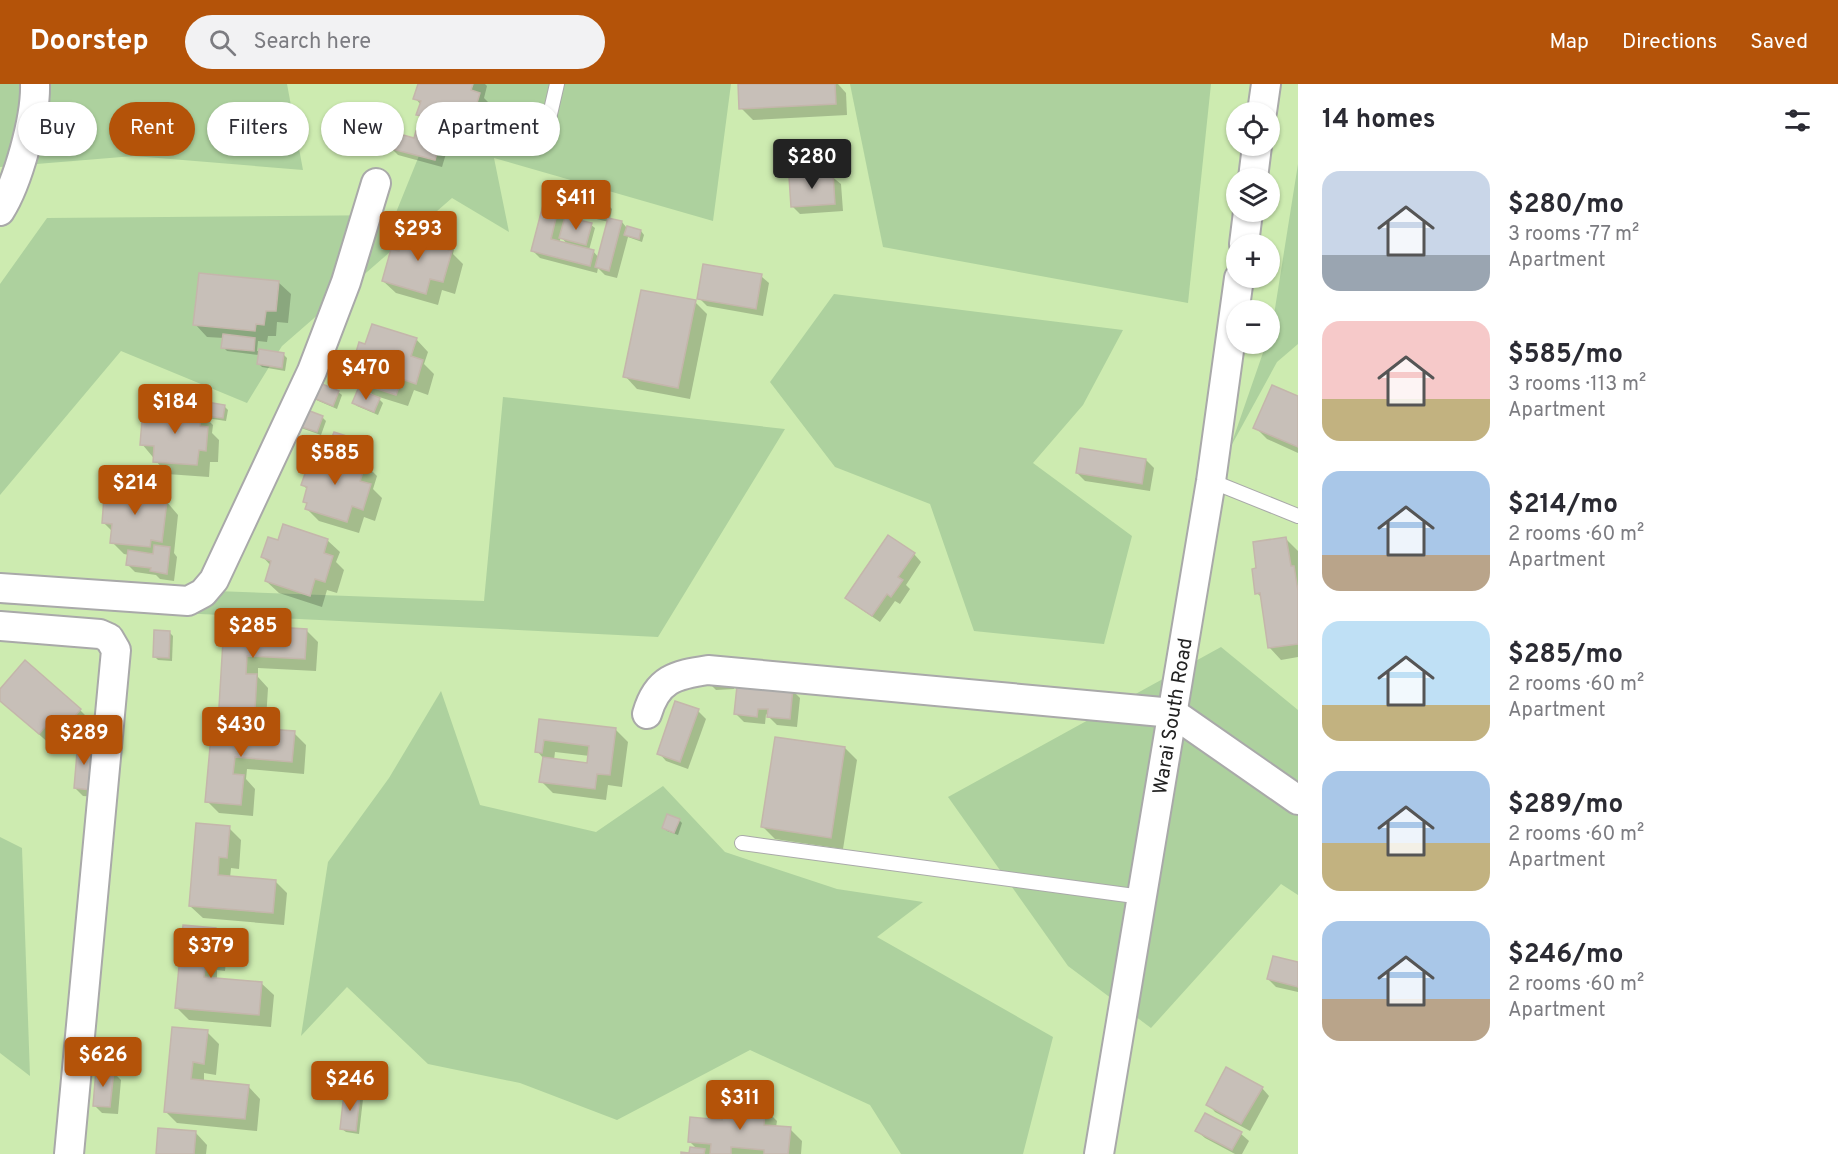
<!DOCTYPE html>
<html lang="en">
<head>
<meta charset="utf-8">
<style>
  :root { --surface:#fff; --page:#f2f2f3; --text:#2b2b33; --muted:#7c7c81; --accent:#b45309 }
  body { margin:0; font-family:Overpass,sans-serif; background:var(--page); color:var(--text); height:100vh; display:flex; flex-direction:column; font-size:22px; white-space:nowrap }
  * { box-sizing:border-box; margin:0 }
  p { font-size:20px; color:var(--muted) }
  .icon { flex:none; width:33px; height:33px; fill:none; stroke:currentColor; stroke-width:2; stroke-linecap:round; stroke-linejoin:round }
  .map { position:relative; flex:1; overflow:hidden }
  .side { display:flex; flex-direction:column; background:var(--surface); width:540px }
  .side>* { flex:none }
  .guide { position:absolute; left:18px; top:18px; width:570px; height:54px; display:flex; gap:12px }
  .buttons { position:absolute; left:1226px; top:18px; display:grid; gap:12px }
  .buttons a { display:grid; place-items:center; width:54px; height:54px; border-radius:50%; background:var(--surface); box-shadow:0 2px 4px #0004; font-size:30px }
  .price { position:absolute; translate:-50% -51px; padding:0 14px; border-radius:6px; background:var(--accent); color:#fff; font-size:20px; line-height:39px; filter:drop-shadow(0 2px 3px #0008) }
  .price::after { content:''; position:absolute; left:50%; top:36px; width:18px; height:14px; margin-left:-9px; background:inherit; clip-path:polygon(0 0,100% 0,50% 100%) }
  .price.active { background:#222; color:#fff }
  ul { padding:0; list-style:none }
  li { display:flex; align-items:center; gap:18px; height:150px; padding:0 24px }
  li span { display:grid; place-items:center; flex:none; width:168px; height:120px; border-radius:18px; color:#555 }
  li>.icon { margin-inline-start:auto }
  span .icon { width:72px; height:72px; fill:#fffc; stroke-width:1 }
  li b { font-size:26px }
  h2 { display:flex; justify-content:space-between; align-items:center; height:72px; padding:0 24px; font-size:26px }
  .pill { padding:0 21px; border-radius:27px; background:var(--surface); box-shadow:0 2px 4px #0004; font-size:21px; line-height:54px }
  .pill.active { background:var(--accent); color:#fff }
  header { display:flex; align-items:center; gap:36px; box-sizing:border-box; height:84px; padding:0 30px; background:var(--accent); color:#fff }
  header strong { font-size:28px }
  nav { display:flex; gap:33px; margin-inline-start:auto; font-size:21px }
  .search { width:420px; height:54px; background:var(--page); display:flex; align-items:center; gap:15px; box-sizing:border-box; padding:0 21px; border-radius:33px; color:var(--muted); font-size:22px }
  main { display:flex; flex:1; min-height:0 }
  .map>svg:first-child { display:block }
</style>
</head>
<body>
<header>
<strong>Doorstep</strong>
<div class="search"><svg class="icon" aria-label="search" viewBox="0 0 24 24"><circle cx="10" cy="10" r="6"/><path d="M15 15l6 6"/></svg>Search here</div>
<nav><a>Map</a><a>Directions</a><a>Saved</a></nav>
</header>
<main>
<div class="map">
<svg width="1298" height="1070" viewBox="0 0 1298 1070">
  <rect width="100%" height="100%" fill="#f2efe9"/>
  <!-- grass -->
  <path fill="#cdebb0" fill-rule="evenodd" d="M0 0H1298V1070H0ZM1236 28H1269V62H1236ZM1236 94H1269V128H1236ZM1236 160H1269V194H1236ZM1236 226H1269V260H1236Z"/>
  <!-- forest -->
  <g fill="#add19e">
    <polygon points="0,0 287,0 303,86 134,72 0,83"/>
    <polygon points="448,0 731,0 713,137 494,74 509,148 452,114 282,262 247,319 121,267 0,411 0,200 47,134 395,131"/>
    <polygon points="850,0 1211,0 1188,219 883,163"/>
    <polygon points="1298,80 1298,260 1277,278 1230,364 1266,260 1269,260 1269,249 1273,237"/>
    <polygon points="834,210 1123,246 1083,321 1033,379 1132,452 1104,560 974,547 930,420 835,383 770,298"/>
    <polygon points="503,313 785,345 658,553 0,520 0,499 484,517"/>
    <polygon points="1221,563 1298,626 1298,811 1281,800 1151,944 1068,882 948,713"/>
    <polygon points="441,607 480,721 596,748 663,702 725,768 837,805 923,818 877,853 1053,953 1023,1070 901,1070 870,1021 750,966 617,1036 520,999 428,980 347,903 301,952 328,778 389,694"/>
    <polygon points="0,753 22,764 30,992 0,969"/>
  </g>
  <!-- shadow -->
  <g fill="#0003" fill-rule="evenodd">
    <polygon points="419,0 485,0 487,2 484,14 492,22 484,47 475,44 470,60 434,50 422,38 423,35 418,30 421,21 415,14"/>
    <polygon points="763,0 838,0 846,9 847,31 753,36 741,24"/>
    <polygon points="440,55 448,63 442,83 398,71 390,63 415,56"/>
    <polygon points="825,70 829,74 831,92 841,100 843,127 800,130 792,122 808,94 803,89"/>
    <path d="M549 103 604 117 612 125 610 135 622 138 626 143 641 147 644 151 642 158 628 153 617 194 605 191 598 184 597 189 540 174 532 166ZM567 128 609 138 599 174 593 167 589 166 595 144 591 141 566 134ZM561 153 568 161 559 159Z"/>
    <polygon points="442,153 454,165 453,170 463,180 455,210 442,206 438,221 396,209 383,197 407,161"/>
    <polygon points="761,192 769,199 763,232 707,222 699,214"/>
    <polygon points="278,198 291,210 288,239 277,238 276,252 268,252 267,258 258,257 257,267 284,271 287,274 285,287 262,283 258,279 259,271 227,267 223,263 224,254 207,253 195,240"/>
    <polygon points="695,218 707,230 690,315 637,305 625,292"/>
    <polygon points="416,255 428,268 424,280 434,290 428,311 414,306 408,322 376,312 383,319 378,331 357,322 354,319 376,314 360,298 362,292 359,289 361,280 356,274 366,262"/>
    <polygon points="316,299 338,308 342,311 337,325 314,315"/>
    <polygon points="1298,314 1298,369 1267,355 1255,343"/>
    <polygon points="209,320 224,322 228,326 226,337 206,334 213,341 212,349 219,356 218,378 210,378 209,393 167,390 142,360 158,338 197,324 207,334"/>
    <polygon points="303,326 322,333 326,337 321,351 301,344"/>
    <polygon points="356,356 359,360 357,367 336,361 332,357"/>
    <polygon points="1146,376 1154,384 1150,407 1085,397 1077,389"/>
    <polygon points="365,380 377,392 373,405 382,414 375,437 364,433 359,449 319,437 307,425 308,421 304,417 308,406 303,401 314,388"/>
    <polygon points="155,404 178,431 174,469 177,473 174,497 160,495 156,491 135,488 127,480 129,471 124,470 112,458 113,448 103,438 116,415"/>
    <polygon points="1286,455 1298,467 1298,573 1281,576 1269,563 1262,514 1257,509"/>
    <polygon points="327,456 340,468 336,478 344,486 337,509 327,506 322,523 279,509 266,497 271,482 263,473 279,458"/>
    <polygon points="914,470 921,478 906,501 910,505 900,520 895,517 880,538 855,521 847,514"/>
    <polygon points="225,542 306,546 318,558 316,587 258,584 258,593 268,604 266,636 232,635 220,623"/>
    <polygon points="169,548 173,552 172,577 158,576 155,573"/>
    <polygon points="712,595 734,598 734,605 716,606 712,602"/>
    <polygon points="792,606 800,614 797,643 777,641 766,630 765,640 744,638 736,630"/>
    <polygon points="0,607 80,626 92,638 76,656 65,646 51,661 0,616"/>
    <polygon points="698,627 706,635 688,685 666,677 659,669"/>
    <path d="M541 636 616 646 628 658 622 703 608 701 606 716 553 709 541 697 544 675 537 667ZM555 668 590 672 588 680 554 676Z"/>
    <polygon points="213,642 294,649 306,661 304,690 247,685 246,695 255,705 253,732 219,729 207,717"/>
    <polygon points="79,658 98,713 83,712 75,704"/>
    <polygon points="845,664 857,676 843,765 775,755 763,743"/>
    <polygon points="679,736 682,739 678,751 667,747 664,744"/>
    <polygon points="229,744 241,756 239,785 231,784 230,794 275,797 287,809 284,841 203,834 190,822"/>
    <polygon points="216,846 228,858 225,887 217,886 217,896 261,899 274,911 271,943 189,936 177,924"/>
    <polygon points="1298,879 1298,908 1276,903 1268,895"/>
    <polygon points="207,948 219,960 216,991 204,989 204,998 248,1002 260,1015 257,1047 177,1039 165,1027"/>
    <polygon points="113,988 121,996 118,1030 102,1029 94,1021"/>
    <polygon points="1262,1004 1269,1012 1250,1047 1215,1028 1208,1020"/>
    <polygon points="359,1012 363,1015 359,1050 346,1048 342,1045"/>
    <polygon points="765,1025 777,1037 776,1043 790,1045 802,1057 801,1070 691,1070 697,1065 689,1057 724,1038"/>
    <polygon points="1197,1047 1241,1050 1249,1057 1242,1070 1235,1070 1205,1054"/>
    <polygon points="195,1048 207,1061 206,1070 157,1070"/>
  </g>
  <!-- building -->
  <g fill="#c7bfb8" stroke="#c4b6ab" stroke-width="1.5">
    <polygon points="418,0 473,0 471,6 480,9 472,36 463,33 458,49 420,38 422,32 416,31 421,17 413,15"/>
    <polygon points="738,0 835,0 836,20 739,25"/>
    <polygon points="416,47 441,53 435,76 388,64 392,48 414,54"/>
    <polygon points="826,69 828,86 802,90 799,72"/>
    <polygon points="833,90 835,120 791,123 789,93"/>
    <polygon points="548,102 605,116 601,131 559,121 551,155 594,166 590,182 531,167"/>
    <polygon points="565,133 592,139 586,161 559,154"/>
    <polygon points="608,134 622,137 609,187 595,183"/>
    <polygon points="627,142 641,146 639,155 624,151"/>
    <polygon points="411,143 443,152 440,163 452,167 443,198 430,195 426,210 382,197 391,165 399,167 402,157 406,159"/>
    <polygon points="703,180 762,190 756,225 697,215"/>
    <polygon points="199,189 279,197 276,227 266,227 264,241 256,240 255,247 193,241"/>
    <polygon points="641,206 696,216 678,304 623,293"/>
    <polygon points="372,240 417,254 411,272 423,276 416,300 402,295 396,311 359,299 361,290 357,289 361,277 354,275 359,258 365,260"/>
    <polygon points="223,250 255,254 254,267 221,264"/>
    <polygon points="259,265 284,269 282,284 257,280"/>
    <polygon points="315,297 339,307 333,322 309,312"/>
    <polygon points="1272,301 1298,312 1298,363 1253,344"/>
    <polygon points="358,305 380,314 374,328 352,319"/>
    <polygon points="207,318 225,321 223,334 205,332"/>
    <polygon points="157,320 197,322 197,326 201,327 200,342 208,343 206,367 199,366 197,381 153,378 154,362 140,361 142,336 156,337"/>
    <polygon points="302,324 323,332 317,348 296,341"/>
    <polygon points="334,348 356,355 353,365 330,358"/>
    <polygon points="1080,364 1146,375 1142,400 1076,389"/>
    <polygon points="324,366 366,379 360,397 371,400 363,426 352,422 347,438 305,425 307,419 303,418 307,403 301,401 307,384 313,386 317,373 321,375"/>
    <polygon points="117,399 156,403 155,416 167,417 162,458 151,456 150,463 110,459 112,440 102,439 104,413 115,414"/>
    <polygon points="283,440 328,455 324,469 333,472 325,498 315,495 310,512 265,497 271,477 261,473 268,453 278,456"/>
    <polygon points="888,451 915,469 898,493 903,496 891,513 887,510 872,532 845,514"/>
    <polygon points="1286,453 1291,482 1294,482 1298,507 1298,560 1268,564 1260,509 1255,510 1252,485 1256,484 1253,458"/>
    <polygon points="154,461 170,463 167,490 150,487 151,484 126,481 128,466 153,470"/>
    <polygon points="224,540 307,545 305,575 247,572 246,590 257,590 255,625 219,623"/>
    <polygon points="154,546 170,547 169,574 153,573"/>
    <polygon points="25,576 81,625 64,645 52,635 39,650 0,617 0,605"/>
    <polygon points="737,602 793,604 790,635 767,633 768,625 758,625 757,633 734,630"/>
    <polygon points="675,617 699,625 680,678 657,670"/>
    <polygon points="539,635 616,644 610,691 597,690 595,705 539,698 543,673 587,679 589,662 544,656 542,669 535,668"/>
    <polygon points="212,641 295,647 292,678 235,673 233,690 244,691 241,721 205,718"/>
    <polygon points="775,653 845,663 831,754 761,743"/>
    <polygon points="78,657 94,658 91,706 74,704"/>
    <polygon points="667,730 680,735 674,749 662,744"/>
    <polygon points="196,739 230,742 227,774 219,773 218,791 276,796 273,829 189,822"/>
    <polygon points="183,841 216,844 214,876 206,875 204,893 262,898 259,931 175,924"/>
    <polygon points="1273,872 1298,878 1298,903 1267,895"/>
    <polygon points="172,943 208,946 204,980 193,978 191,995 249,1001 245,1035 164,1028"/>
    <polygon points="1226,983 1263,1003 1241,1040 1206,1021"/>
    <polygon points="96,985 114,986 110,1023 93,1022"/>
    <polygon points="344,1009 360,1010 356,1047 340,1045"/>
    <polygon points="724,1019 765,1023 764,1041 791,1043 788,1070 764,1070 764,1066 731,1063 731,1070 710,1070 711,1060 688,1058 690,1033 722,1036"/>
    <polygon points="1205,1029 1242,1048 1232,1066 1195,1047"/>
    <polygon points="158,1044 196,1047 194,1070 156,1070"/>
    <polygon points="690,1063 705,1065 704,1070 681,1070 681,1068 689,1069"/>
  </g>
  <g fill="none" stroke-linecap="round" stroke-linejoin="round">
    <defs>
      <g id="service">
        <polyline points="548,39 557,0"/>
        <polyline points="1211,397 1298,432"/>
        <polyline points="742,759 1142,813"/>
      </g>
      <g id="minor">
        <polyline points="1262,28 1266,0"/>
        <polyline points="1253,94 1257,62"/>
        <path d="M0 127C18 99 36 33 35 0"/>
        <polyline points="1244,160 1248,128"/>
        <polyline points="0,504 188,517 203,509 214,496 312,287 346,198 376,99"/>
        <polyline points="0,542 100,550 109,554 116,566 69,1070"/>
        <path d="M647 630C657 595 675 591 708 586L1173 629 1298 716"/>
        <path id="s1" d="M1099 1070 1211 397 1239 194"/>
      </g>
    </defs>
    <!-- service casing -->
    <use href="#service" stroke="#a9a9a9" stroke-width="16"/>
    <!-- minor casing -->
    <use href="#minor" stroke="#a9a9a9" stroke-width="32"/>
    <!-- service -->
    <use href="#service" stroke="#fff" stroke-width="14"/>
    <!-- minor -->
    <use href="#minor" stroke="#fff" stroke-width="28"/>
  </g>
  <g text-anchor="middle" stroke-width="5" stroke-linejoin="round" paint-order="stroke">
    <!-- street labels -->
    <g font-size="20" fill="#222" stroke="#fff">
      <text dy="7" stroke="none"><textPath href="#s1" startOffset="444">Warai South Road</textPath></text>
    </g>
  </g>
</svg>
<div class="buttons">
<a><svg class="icon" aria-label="locate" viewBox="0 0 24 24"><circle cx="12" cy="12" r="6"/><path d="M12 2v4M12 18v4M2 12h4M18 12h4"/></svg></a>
<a><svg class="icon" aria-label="layers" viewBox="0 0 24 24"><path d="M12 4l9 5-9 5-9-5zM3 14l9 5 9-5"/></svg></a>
<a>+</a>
<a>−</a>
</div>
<b class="price active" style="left:812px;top:106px">$280</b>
<b class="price" style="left:576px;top:147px">$411</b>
<b class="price" style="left:418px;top:178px">$293</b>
<b class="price" style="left:366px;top:317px">$470</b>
<b class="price" style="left:175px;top:351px">$184</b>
<b class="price" style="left:335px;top:402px">$585</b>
<b class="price" style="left:135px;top:432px">$214</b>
<b class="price" style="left:253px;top:575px">$285</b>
<b class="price" style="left:241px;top:674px">$430</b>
<b class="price" style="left:84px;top:682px">$289</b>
<b class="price" style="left:211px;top:895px">$379</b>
<b class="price" style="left:103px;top:1004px">$626</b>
<b class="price" style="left:350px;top:1028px">$246</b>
<b class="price" style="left:740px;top:1047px">$311</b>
<div class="guide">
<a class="pill">Buy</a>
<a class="pill active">Rent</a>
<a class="pill">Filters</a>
<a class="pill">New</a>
<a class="pill">Apartment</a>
</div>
</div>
<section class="side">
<h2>14 homes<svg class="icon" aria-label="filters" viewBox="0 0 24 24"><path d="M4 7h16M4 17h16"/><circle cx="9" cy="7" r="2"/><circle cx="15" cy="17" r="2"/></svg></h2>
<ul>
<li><span style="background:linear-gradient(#c9d6e8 70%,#9aa5b1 0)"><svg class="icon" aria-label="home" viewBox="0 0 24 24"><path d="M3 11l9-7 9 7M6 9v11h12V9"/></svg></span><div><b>$280/mo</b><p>3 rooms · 77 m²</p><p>Apartment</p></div></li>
<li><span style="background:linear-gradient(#f6c9c9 65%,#c2b280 0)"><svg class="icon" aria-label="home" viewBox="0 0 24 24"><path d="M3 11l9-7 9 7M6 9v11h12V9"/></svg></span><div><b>$585/mo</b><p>3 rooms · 113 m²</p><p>Apartment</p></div></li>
<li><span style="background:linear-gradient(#a9c7e8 70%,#b9a48a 0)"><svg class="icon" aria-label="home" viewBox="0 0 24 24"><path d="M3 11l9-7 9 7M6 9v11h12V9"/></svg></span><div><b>$214/mo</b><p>2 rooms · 60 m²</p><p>Apartment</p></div></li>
<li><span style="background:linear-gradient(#bfe0f5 70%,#c2b280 0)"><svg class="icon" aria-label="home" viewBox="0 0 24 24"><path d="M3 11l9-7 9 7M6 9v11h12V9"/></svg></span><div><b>$285/mo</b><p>2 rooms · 60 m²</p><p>Apartment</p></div></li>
<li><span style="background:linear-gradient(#a9c7e8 60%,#c2b280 0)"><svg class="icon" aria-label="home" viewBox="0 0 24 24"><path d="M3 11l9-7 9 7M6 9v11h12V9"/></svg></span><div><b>$289/mo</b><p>2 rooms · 60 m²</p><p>Apartment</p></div></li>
<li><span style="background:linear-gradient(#a9c7e8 65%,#b9a48a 0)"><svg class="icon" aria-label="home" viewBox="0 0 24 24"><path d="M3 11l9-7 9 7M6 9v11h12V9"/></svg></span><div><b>$246/mo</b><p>2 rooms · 60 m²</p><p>Apartment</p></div></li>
</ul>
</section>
</main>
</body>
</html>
